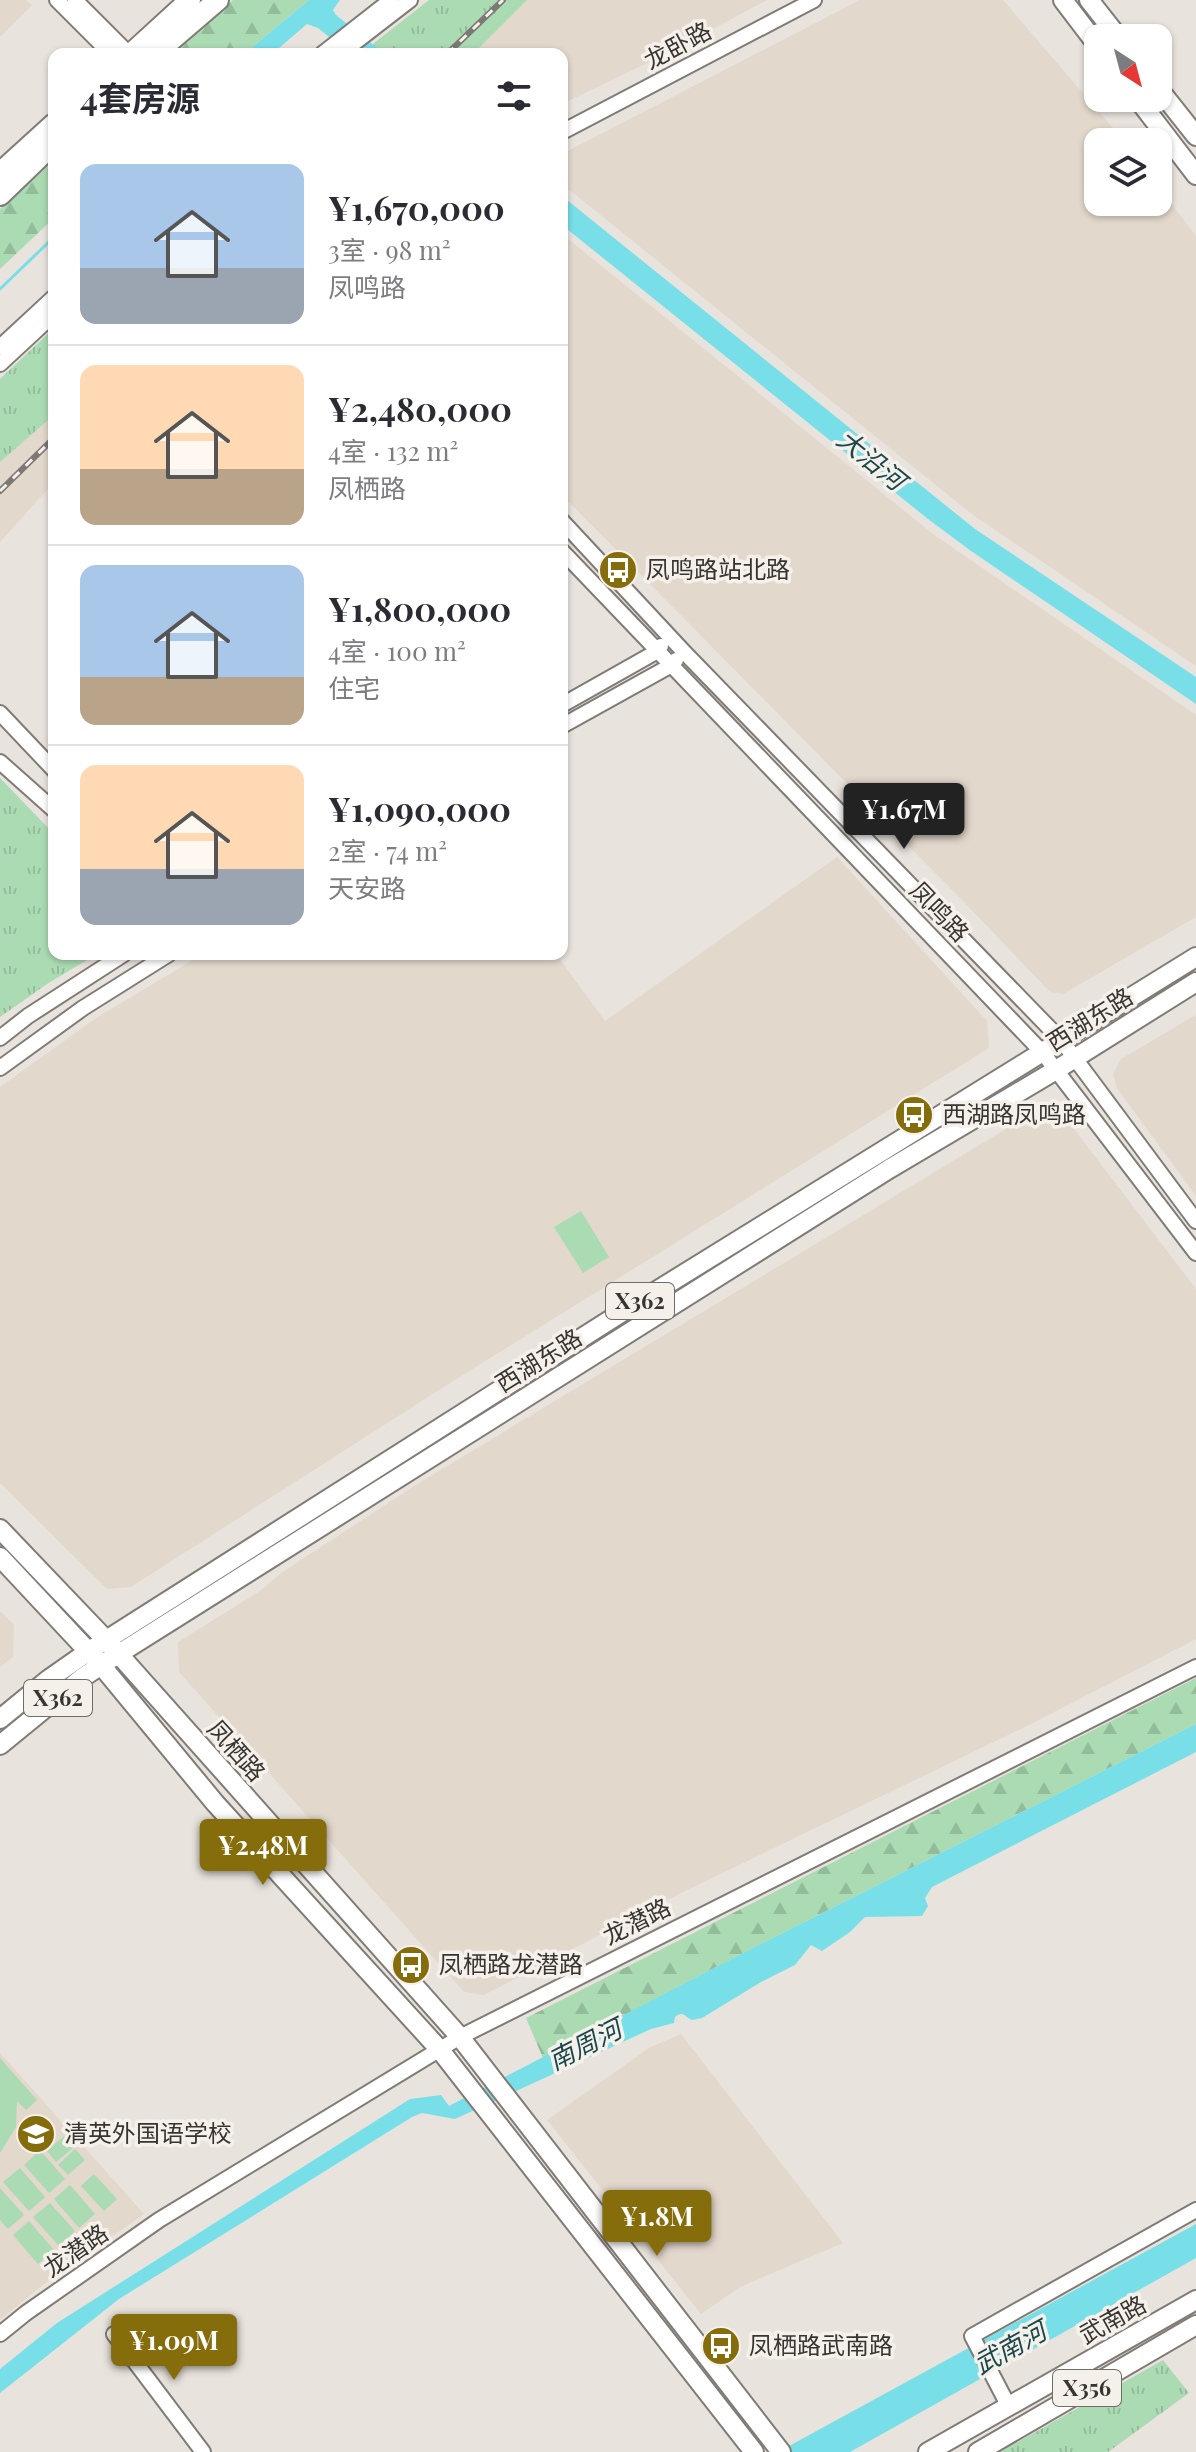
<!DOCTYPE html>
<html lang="zh">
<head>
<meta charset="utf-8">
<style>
  :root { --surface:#fff; --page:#f2f2f3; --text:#2b2b33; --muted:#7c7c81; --line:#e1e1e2; --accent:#846d0a }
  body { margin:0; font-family:"Playfair Display","Noto Sans SC",serif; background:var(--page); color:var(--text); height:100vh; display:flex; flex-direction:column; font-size:30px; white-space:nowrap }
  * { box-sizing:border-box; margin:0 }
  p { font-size:26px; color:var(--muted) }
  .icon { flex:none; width:44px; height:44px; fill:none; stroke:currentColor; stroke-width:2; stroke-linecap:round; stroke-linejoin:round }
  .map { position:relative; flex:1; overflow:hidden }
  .sheet { position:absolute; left:48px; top:48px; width:520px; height:912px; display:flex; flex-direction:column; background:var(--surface); border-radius:16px; box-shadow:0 2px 6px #0004 }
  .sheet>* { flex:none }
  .needle { width:52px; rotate:144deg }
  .buttons { position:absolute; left:1084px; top:24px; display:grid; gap:16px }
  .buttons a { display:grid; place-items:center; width:88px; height:88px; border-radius:16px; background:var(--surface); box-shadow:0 2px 6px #0004; font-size:40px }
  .price { position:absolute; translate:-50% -68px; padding:0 18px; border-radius:8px; background:var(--accent); color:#fff; font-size:26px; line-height:52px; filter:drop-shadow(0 2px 4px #0008) }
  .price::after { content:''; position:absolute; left:50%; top:48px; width:24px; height:18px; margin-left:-12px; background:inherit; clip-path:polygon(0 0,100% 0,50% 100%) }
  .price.on { background:#222; color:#fff }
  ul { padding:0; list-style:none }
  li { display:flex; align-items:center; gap:24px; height:200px; padding:0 32px }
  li+li { border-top:2px solid var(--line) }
  li span { display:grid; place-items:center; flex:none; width:224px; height:160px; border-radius:16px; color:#555 }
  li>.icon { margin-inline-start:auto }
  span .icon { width:96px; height:96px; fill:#fffc; stroke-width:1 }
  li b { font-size:34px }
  h2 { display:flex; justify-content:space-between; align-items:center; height:96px; padding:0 32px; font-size:34px }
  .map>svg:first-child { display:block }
</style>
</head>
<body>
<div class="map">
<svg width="1196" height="2452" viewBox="0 0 1196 2452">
  <defs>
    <pattern id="forest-firs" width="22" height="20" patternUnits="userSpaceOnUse" patternTransform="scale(2)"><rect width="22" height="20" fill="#aadbb3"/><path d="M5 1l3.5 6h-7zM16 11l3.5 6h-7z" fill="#93bd9a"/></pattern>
    <pattern id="park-tufts" width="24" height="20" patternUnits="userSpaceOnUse" patternTransform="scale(2)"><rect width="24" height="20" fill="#aadbb3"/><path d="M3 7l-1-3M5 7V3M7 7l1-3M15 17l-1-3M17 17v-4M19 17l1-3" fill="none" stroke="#93bd9a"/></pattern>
  </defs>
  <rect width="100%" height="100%" fill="#e9e3dd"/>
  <!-- built -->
  <g fill="#e3d8cc">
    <polygon points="0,0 26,0 32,5 0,37"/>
    <polygon points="527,0 767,0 670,52 562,104 562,54 473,54"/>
    <polygon points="860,0 1003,0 1125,142 1098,142 1098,202 1158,202 1158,186 1196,236 1196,666 973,515 562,184 562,154"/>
    <polygon points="562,234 933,534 1196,715 1196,917 1063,994 1050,992 965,903 562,495"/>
    <polygon points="54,415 54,482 0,542 0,462"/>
    <polygon points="837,857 987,1021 989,1048 442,1388 131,1587 107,1589 0,1483 0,1087 99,1016 203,954 556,954 605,1021"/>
    <polygon points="1196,1015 1196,1196 1117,1088 1113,1074 1121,1059"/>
    <polygon points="1036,1111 1065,1117 1196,1289 1196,1639 1029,1725 685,1891 484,1995 464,1992 179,1672 178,1642 260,1591 281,1573 419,1483"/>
    <polygon points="0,1611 14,1625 13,1657 0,1667"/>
    <polygon points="681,2034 843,2243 740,2287 701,2314 547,2120 649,2048"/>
    <polygon points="0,2053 144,2214 43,2285 0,2320"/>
  </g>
  <!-- forest -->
  <g fill="url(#forest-firs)">
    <polygon points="233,0 309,0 244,54 173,54"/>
    <polygon points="54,161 54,218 0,269 0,209"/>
    <polygon points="1196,1678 1196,1724 741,1954 543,2058 526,2018"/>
  </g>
  <!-- park -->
  <g fill="url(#park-tufts)">
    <polygon points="429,0 527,0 473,54 360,54"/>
    <polygon points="54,328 54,415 0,462 0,379"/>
    <polygon points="0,778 54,834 54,954 97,954 47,984 0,1017"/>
    <polygon points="1163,2360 1189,2393 1108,2452 1000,2452"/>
  </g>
  <!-- garden -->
  <g fill="#aadbb3">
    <polygon points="581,1211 609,1257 583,1273 554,1227"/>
    <polygon points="0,2058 37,2100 26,2110 17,2101 16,2127 0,2153"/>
    <polygon points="64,2136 74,2147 56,2162 47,2151"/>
    <polygon points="75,2149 85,2160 68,2175 58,2165"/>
    <polygon points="40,2150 65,2179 49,2193 24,2165"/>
    <polygon points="20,2168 45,2197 29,2211 3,2182"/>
    <polygon points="94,2174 117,2199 104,2211 81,2186"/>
    <polygon points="70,2185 95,2214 79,2228 54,2199"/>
    <polygon points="0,2188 24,2215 8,2229 0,2220"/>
    <polygon points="50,2203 75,2231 59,2246 33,2217"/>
    <polygon points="29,2221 54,2250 38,2264 13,2235"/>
  </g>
  <!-- water -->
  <g fill="#78dfe9">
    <polygon points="309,0 340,0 333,10 336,15 385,54 350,54 318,28 307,24 272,54 244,54"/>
    <polygon points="562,196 975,529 1196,677 1196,704 971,551 928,519 562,225"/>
    <path d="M1196 1724V1752L932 1887 925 1898 928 1906 922 1916 865 1917 850 1932 822 1951 811 1945 795 1965 761 1982 702 2018 692 2020C685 2017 683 2010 675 2017L674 2023 651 2029 455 2119 422 2113 412 2117 119 2299 0 2393V2369L57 2323 410 2099 441 2095 449 2106 741 1954Z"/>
    <polygon points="1196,2224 1196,2258 850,2452 778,2452"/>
  </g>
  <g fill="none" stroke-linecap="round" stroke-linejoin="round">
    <!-- stream -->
    <polyline stroke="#78dfe9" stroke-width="3" points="0,289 54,237"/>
    <defs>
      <g id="minor">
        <polyline points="57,0 111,54"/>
        <polyline points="75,0 129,54"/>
        <polyline points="322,54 391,0"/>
        <polyline points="340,54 410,0"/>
        <polyline points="562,132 814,0"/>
        <polyline points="0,347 54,297"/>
        <polyline points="0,364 54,314"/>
        <polyline points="562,521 684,652 1062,1041 1196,1221"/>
        <polyline points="562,551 1043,1053 1196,1253"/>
        <polyline points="562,705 656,652 661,646"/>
        <polyline points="0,713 54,770"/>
        <polyline points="562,726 670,666 676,660"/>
        <polyline points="0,762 54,810"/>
        <polyline points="0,1038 28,1016 124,954"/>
        <polyline points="0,1068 83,1008 169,954"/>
        <polyline points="0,2334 26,2313 159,2220 460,2037 1196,1667"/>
        <polyline points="114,2334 203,2452"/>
        <polyline points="1008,2405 972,2336 1196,2210"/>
      </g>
      <g id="major">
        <polyline points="1063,0 1098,46"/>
        <polyline points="1089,0 1119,38"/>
        <polyline points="1158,88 1196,136"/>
        <polyline points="1137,98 1196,175"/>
        <polyline points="0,1529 107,1641 460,2037 781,2452"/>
        <polyline points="0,1557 101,1665 215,1803 440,2050 754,2452"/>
        <polyline points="0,1719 49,1679 89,1651 624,1311 1196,957"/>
        <polyline points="0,1745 82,1678 101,1665 889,1169 1056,1070 1196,982"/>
        <polyline points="928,2452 1196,2300"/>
        <polyline points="978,2452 1196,2325"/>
      </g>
      <g id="highway">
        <polyline points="131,54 190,0"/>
        <polyline points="155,54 218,0"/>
        <polyline points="0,173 54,124"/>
        <polyline points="0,195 54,143"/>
      </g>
    </defs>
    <!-- minor casing -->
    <use href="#minor" stroke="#817b76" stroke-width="18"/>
    <!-- major casing -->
    <use href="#major" stroke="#817b76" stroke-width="22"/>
    <!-- highway casing -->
    <use href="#highway" stroke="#817b76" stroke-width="24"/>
    <!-- minor -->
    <use href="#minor" stroke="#fff" stroke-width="14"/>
    <!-- major -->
    <use href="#major" stroke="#fff" stroke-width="18"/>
    <!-- highway -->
    <use href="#highway" stroke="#fff" stroke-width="20"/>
    <defs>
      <g id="rail">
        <polyline points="447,54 503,0"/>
        <polyline points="0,491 54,438"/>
      </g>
    </defs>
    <!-- rail casing -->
    <use href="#rail" stroke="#7c7874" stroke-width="6"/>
    <!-- rail -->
    <use href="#rail" stroke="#f6f0ea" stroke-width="3" stroke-dasharray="9" stroke-linecap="butt"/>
  </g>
  <!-- icons -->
  <defs>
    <symbol id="bus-disc" viewBox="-11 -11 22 22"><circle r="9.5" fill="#846d0a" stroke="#f6f0ea"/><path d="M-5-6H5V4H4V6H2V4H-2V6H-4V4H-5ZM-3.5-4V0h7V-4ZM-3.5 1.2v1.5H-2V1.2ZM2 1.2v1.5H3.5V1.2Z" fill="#fff"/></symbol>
    <symbol id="school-disc" viewBox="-11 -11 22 22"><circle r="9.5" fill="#846d0a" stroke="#f6f0ea"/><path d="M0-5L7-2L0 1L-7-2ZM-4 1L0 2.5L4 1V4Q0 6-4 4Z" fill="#fff"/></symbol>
  </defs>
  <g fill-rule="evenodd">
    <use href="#bus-disc" x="596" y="548" width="44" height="44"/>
    <use href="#bus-disc" x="892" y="1093" width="44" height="44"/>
    <use href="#bus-disc" x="389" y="1943" width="44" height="44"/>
    <use href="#school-disc" x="14" y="2112" width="44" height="44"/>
    <use href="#bus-disc" x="699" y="2324" width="44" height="44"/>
  </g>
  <g text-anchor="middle" stroke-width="7" stroke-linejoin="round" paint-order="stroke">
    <!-- shield labels -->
    <g fill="#f6f0ea" stroke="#706d69" stroke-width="2">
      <rect x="606" y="1283" width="68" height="36" rx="6"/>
      <rect x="24" y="1680" width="68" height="36" rx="6"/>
      <rect x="1053" y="2370" width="68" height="36" rx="6"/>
    </g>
    <g font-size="22" font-weight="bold" fill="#373532">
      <text x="640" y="1309">X362</text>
      <text x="58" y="1706">X362</text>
      <text x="1087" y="2396">X356</text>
    </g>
    <!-- street labels -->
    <g font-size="24" fill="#373532" stroke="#f6f0ea">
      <text transform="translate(678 46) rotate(-28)" y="8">龙卧路</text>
      <text transform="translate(939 912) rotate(46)" y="8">凤鸣路</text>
      <text transform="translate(1090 1020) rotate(-32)" y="8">西湖东路</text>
      <text transform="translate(539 1361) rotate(-32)" y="8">西湖东路</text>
      <text transform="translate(236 1751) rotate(48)" y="8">凤栖路</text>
      <text transform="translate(637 1922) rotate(-27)" y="8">龙潜路</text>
      <text transform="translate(76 2251) rotate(-35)" y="8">龙潜路</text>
      <text transform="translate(1113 2320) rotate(-29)" y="8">武南路</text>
    </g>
    <!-- poi labels -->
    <g font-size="24" fill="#373532" stroke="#f6f0ea" text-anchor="start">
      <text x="646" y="578">凤鸣路站北路</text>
      <text x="942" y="1123">西湖路凤鸣路</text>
      <text x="439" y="1973">凤栖路龙潜路</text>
      <text x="64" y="2142">清英外国语学校</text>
      <text x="749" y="2354">凤栖路武南路</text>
    </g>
    <!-- water labels -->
    <g font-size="26" font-style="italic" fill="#18484c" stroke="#f6f0ea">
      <text transform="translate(871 460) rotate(39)" y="9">大沿河</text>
      <text transform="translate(585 2045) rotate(-27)" y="9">南周河</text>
      <text transform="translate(1010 2348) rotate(-29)" y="9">武南河</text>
    </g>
  </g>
</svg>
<div class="buttons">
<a><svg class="needle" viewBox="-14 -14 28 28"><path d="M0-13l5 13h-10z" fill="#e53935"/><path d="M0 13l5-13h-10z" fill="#7c7c81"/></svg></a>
<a><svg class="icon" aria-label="layers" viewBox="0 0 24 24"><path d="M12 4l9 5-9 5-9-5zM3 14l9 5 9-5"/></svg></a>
</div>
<b class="price on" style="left:904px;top:851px">¥1.67M</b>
<b class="price" style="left:263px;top:1887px">¥2.48M</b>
<b class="price" style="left:657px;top:2258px">¥1.8M</b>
<b class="price" style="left:174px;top:2382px">¥1.09M</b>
<section class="sheet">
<h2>4套房源<svg class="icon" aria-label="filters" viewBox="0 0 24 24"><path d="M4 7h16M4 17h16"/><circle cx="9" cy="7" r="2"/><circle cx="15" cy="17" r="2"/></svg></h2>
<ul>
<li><span style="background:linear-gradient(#a9c7e8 65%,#9aa5b1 0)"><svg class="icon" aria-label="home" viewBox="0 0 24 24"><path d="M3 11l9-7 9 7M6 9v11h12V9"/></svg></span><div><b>¥1,670,000</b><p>3室 · 98 m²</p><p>凤鸣路</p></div></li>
<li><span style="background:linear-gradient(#ffd9b3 65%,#b9a48a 0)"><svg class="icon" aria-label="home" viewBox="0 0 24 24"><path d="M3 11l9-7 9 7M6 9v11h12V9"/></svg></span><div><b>¥2,480,000</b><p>4室 · 132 m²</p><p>凤栖路</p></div></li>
<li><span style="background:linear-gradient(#a9c7e8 70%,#b9a48a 0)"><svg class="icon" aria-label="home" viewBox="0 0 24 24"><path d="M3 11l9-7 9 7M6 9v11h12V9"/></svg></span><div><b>¥1,800,000</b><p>4室 · 100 m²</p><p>住宅</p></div></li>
<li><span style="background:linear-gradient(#ffd9b3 65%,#9aa5b1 0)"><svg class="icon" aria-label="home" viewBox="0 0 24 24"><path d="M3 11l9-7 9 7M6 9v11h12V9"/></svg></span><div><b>¥1,090,000</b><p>2室 · 74 m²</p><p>天安路</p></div></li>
</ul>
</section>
</div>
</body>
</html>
